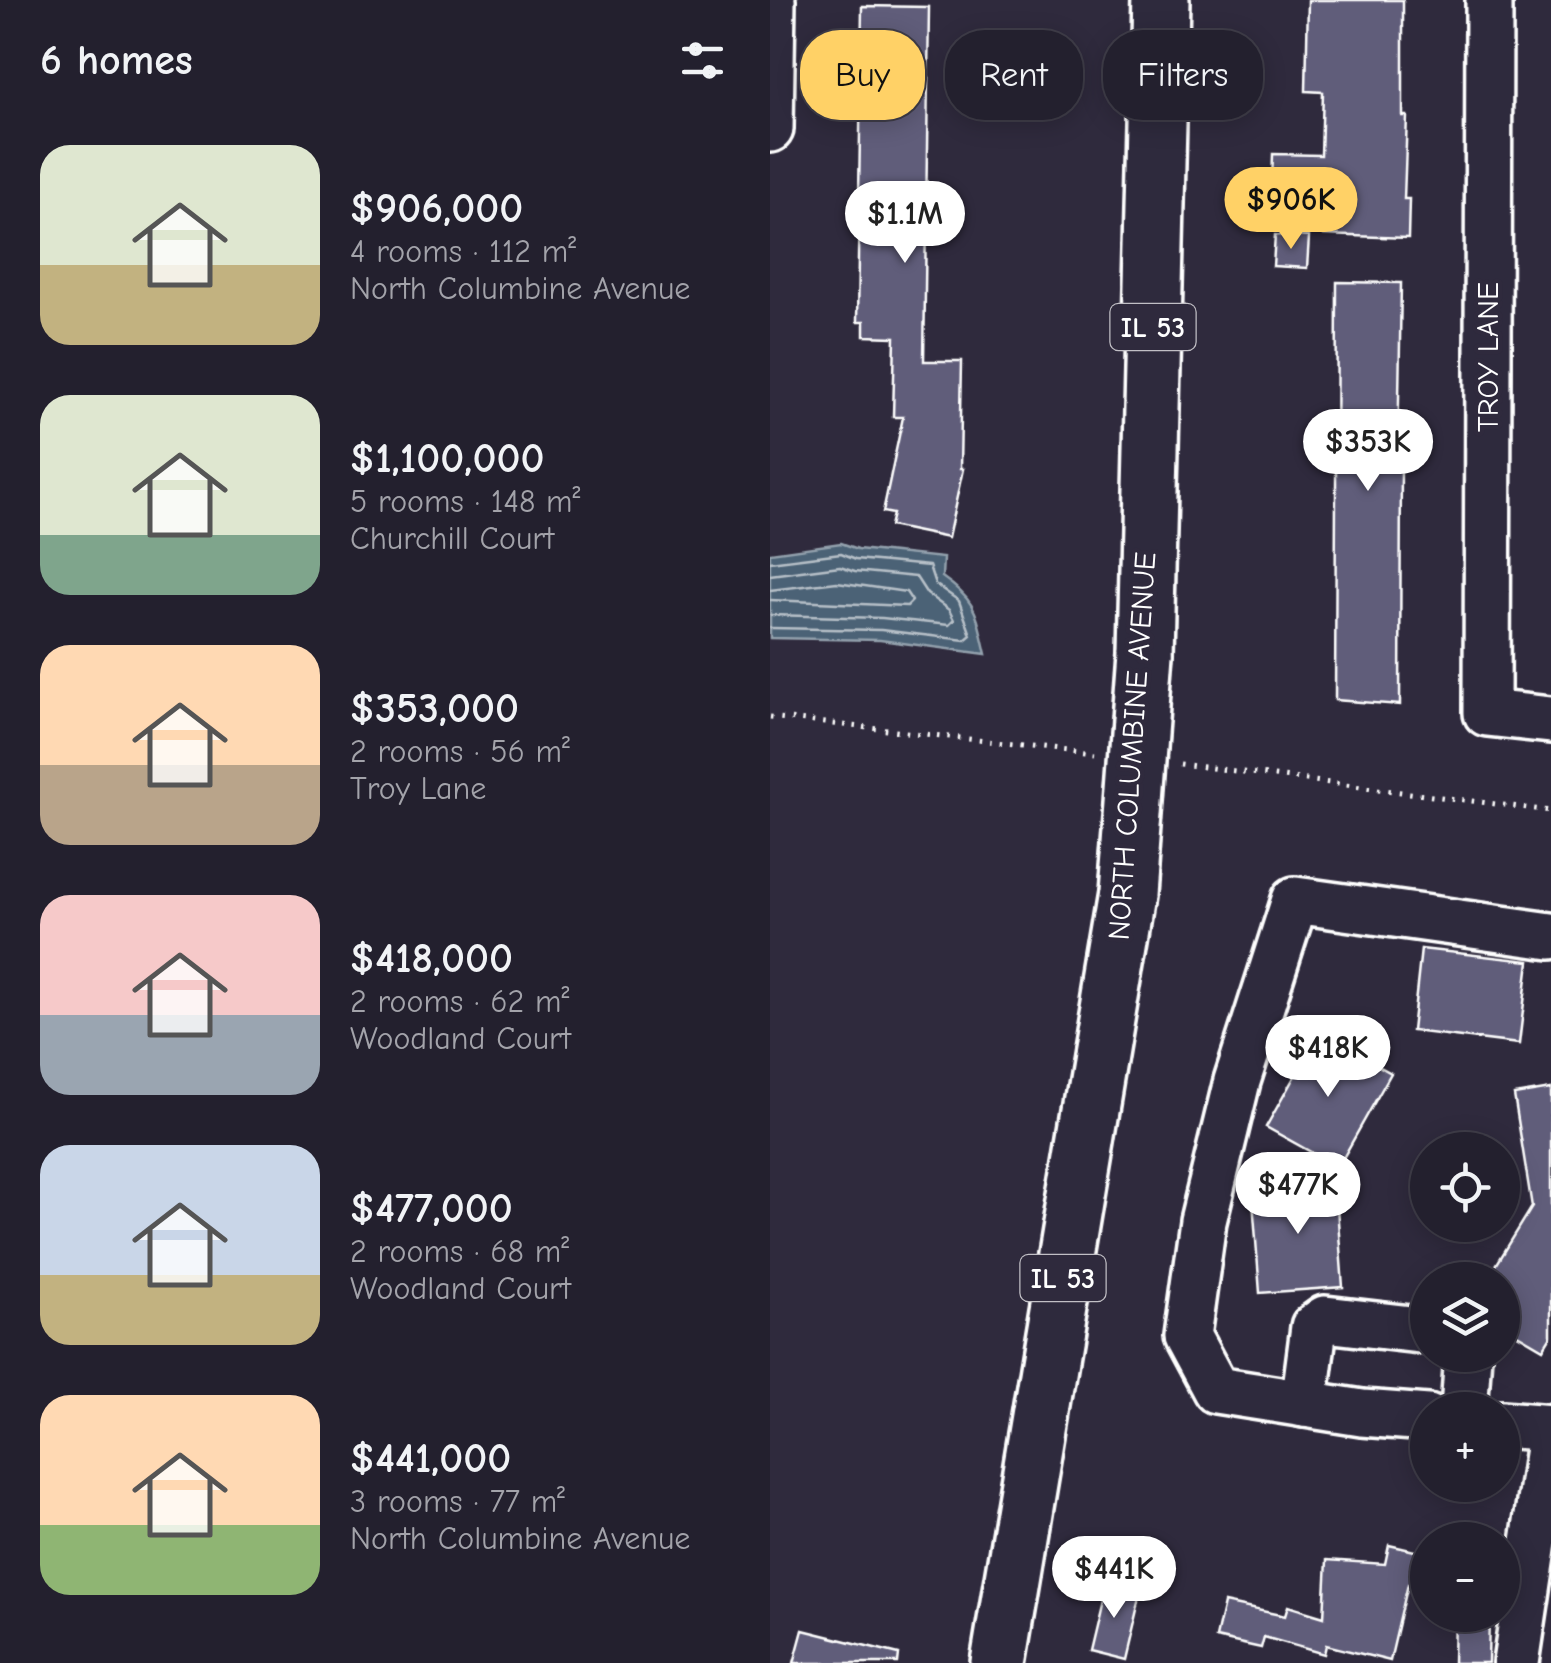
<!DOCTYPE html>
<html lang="en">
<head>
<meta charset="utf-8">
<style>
  :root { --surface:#23202e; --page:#2f2d3a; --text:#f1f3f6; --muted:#a3a3aa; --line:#403e4a; --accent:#ffd166 }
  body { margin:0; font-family:"Comic Neue",sans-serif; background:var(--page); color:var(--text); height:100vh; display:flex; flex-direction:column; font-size:38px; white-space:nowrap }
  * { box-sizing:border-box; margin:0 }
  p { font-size:32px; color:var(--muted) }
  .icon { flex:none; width:55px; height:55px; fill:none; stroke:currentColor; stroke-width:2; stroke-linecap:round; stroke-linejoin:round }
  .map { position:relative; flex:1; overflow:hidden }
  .drawer { display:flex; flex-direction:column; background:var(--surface); width:770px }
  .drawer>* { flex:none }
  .guide { position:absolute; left:30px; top:30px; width:600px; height:90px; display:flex; gap:20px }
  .buttons { position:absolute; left:640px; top:1132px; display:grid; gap:20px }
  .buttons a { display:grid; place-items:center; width:110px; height:110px; border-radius:50%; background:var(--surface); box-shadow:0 5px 25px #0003,0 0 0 2px var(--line); font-size:50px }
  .price { position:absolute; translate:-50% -85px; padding:0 22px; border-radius:35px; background:#fff; color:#222; font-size:32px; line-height:65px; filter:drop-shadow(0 2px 5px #0008) }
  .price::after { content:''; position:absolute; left:50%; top:60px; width:30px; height:22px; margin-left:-15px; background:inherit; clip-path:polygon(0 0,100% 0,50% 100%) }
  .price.selected { background:var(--accent); color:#111 }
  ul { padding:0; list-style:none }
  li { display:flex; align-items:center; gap:30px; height:250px; padding:0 40px }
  li span { display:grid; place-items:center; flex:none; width:280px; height:200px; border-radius:30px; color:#555 }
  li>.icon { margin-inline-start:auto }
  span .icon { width:120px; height:120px; fill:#fffc; stroke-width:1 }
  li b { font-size:42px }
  h2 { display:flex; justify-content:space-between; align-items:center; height:120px; padding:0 40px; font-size:42px }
  .tag { padding:0 35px; border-radius:40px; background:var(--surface); box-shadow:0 5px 25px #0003,0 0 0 2px var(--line); font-size:35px; line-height:90px }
  .tag.selected { background:var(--accent); color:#111 }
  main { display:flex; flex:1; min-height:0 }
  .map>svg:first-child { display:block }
</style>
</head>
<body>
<main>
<section class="drawer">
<h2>6 homes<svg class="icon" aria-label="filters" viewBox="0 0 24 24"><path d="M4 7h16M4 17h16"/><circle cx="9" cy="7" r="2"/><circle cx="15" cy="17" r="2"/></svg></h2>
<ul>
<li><span style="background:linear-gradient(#dfe7d0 60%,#c2b280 0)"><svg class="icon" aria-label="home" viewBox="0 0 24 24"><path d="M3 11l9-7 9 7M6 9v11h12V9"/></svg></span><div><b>$906,000</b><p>4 rooms · 112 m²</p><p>North Columbine Avenue</p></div></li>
<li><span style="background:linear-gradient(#dfe7d0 70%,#7fa58c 0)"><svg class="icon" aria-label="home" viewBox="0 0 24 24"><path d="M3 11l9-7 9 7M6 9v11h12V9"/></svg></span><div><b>$1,100,000</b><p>5 rooms · 148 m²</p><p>Churchill Court</p></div></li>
<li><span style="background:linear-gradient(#ffd9b3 60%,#b9a48a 0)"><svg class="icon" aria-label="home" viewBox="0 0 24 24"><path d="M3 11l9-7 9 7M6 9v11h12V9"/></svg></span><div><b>$353,000</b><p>2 rooms · 56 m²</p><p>Troy Lane</p></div></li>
<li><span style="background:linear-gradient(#f6c9c9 60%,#9aa5b1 0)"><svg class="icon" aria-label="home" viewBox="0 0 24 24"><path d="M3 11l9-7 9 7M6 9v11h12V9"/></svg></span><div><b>$418,000</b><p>2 rooms · 62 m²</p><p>Woodland Court</p></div></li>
<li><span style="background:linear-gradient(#c9d6e8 65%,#c2b280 0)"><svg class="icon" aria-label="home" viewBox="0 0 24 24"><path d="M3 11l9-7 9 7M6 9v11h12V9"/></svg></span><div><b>$477,000</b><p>2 rooms · 68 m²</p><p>Woodland Court</p></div></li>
<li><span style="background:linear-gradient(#ffd9b3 65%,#8fb573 0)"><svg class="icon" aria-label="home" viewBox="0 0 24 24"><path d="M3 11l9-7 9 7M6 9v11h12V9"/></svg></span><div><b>$441,000</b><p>3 rooms · 77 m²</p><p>North Columbine Avenue</p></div></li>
</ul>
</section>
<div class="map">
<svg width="781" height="1663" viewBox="0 0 781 1663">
  <rect width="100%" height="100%" fill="#2f2a3d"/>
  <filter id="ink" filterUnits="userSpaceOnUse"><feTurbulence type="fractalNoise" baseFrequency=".01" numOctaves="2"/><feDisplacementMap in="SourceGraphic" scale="20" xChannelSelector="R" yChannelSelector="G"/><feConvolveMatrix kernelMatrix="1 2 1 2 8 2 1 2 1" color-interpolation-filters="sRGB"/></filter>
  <g filter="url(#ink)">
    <!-- water -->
    <path fill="#4b6276" stroke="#93a1ad" stroke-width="2.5" d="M71 543 88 549 173 558 172 577C208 602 206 613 216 654L110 640 0 638V553Z"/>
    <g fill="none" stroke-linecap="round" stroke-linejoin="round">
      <!-- shore -->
      <g stroke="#b7c0c8" stroke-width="2.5">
        <polyline points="0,562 71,553 86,559 159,566 165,584 189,601 201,635 195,640 111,630 0,628"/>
        <polyline points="0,575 70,566 85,571 146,577 157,594 179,610 184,620 179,625 112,618 0,615"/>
        <polyline points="0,590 67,582 136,592 142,601 137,606 0,600"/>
      </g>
    </g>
    <!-- building -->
    <g fill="#605d7a" stroke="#fff" stroke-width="2.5">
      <polygon points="538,0 633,0 633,116 637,116 634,199 639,199 638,238 554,235 555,187 502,185 503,154 551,155 553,92 536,91"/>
      <polygon points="92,6 159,7 154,361 192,361 190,469 193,469 178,538 120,526 123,514 113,512 133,417 123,417 125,337 94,336 94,322 87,322"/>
      <polygon points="505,235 539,237 537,268 503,266"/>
      <polygon points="567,282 631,283 628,457 631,457 630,705 565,700"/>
      <polygon points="651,949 759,961 749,1044 642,1031"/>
      <polygon points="549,1033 621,1073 568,1167 496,1127"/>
      <polygon points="781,1089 781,1336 773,1349 732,1325 732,1280 717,1280 762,1207 744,1095"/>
      <polygon points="565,1181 573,1287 490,1293 482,1187"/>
      <polygon points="619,1545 653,1553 645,1586 638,1584 620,1661 556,1645 554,1654 494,1637 491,1648 446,1638 454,1603 515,1616 518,1606 554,1617 557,1560 615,1564"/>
      <polygon points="334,1583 370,1592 354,1659 318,1650"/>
      <polygon points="684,1615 719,1615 718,1663 683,1663"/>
      <polygon points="33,1630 129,1654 128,1663 24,1663"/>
    </g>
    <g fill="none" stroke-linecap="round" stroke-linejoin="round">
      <defs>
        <g id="minor">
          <polyline points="719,0 717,713 781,720"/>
          <polyline points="0,129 2,0"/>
          <polyline points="534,1404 544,1327 555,1319 658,1331"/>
          <polyline points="694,1410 698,1355"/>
          <polyline points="658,1418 592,1413 446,1390 417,1336 433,1221 467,1081 525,900 781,936"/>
          <polyline points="732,1424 781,1428"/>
          <polyline points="746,1663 781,1428"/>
        </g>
        <g id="major">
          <polyline points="375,653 391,0"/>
          <polyline points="229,1663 357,894"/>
        </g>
      </defs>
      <!-- minor casing -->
      <use href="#minor" stroke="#fff" stroke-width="52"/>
      <!-- major casing -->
      <use href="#major" stroke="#fff" stroke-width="62"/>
      <!-- path -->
      <g stroke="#fff" stroke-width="5" stroke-dasharray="2.5 8" stroke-linecap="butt">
        <polyline points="0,717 325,753"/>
        <polyline points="410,764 781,811"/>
      </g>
      <!-- minor -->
      <use href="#minor" stroke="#2f2a3d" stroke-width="45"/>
      <!-- major -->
      <use href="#major" stroke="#2f2a3d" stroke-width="55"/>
      <defs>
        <polyline id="major-bridge" points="357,894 375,653"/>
      </defs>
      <!-- major-bridge casing -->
      <use href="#major-bridge" stroke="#fff" stroke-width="62" stroke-linecap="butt"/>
      <!-- major-bridge -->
      <use href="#major-bridge" stroke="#2f2a3d" stroke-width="55"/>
    </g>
  </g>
  <g text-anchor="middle" stroke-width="9" stroke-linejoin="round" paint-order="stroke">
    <!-- shield labels -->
    <g fill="#2f2a3d" stroke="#c1bfc5" stroke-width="2.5">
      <rect x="340.5" y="304" width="85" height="46" rx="8"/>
      <rect x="250.5" y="1255" width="85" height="46" rx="8"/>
    </g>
    <g font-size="28" font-weight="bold" fill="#fff">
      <text x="383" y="337">IL 53</text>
      <text x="293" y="1288">IL 53</text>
    </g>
    <!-- street labels -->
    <g font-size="30" fill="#fff" stroke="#2f2a3d">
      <text transform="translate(718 357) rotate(-90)" y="10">TROY LANE</text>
      <text transform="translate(362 746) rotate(-86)" y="10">NORTH COLUMBINE AVENUE</text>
    </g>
  </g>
</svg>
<div class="buttons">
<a><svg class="icon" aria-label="locate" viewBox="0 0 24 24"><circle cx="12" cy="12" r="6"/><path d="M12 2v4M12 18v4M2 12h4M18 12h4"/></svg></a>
<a><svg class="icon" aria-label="layers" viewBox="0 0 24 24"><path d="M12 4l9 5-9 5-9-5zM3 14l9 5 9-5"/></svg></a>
<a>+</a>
<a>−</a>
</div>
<b class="price selected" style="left:521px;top:252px">$906K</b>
<b class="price" style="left:135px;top:266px">$1.1M</b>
<b class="price" style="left:598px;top:494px">$353K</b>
<b class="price" style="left:558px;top:1100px">$418K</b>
<b class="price" style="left:528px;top:1237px">$477K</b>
<b class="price" style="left:344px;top:1621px">$441K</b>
<div class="guide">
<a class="tag selected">Buy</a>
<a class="tag">Rent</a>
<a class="tag">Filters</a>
</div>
</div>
</main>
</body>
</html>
